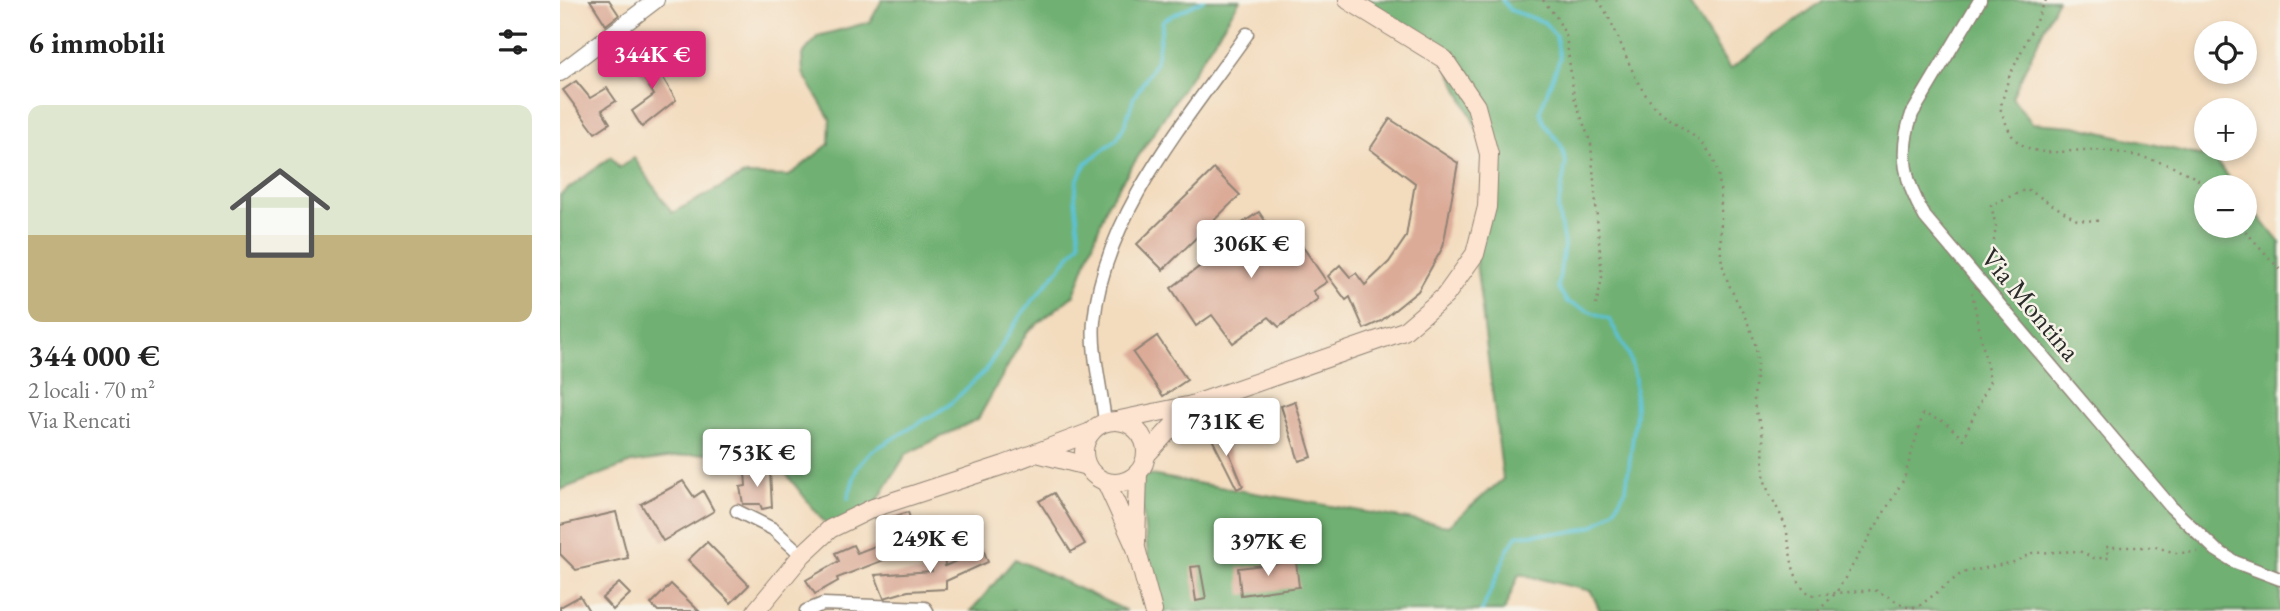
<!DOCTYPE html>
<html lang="it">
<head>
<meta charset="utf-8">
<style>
  :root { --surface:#fff; --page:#f6f6f6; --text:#222; --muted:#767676; --accent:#db2777 }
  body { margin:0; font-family:"EB Garamond",serif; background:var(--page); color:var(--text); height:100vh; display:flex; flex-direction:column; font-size:26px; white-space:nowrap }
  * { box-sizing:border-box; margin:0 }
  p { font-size:23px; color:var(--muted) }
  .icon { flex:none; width:38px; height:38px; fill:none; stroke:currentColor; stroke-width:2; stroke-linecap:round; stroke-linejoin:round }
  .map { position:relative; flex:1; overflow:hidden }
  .side { display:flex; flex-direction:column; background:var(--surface); width:560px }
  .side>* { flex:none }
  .tools { position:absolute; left:1634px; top:21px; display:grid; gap:14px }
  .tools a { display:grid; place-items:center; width:63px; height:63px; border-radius:50%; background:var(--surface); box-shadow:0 4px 10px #0003; font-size:35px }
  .price { position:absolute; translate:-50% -60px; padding:0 16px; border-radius:7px; background:#fff; color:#222; font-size:23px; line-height:46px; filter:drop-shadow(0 2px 4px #0008) }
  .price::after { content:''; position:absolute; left:50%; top:42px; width:21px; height:16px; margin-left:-10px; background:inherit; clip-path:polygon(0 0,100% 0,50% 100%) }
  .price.on { background:var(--accent); color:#fff }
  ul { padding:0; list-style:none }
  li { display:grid; align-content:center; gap:14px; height:371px; padding:0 28px }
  li span { display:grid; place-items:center; height:217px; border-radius:14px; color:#555 }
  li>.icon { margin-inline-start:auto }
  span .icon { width:126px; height:126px; fill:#fffc; stroke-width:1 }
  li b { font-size:30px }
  h2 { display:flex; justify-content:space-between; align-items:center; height:84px; padding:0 28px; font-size:30px }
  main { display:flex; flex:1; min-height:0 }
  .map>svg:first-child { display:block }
</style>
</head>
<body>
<main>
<section class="side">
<h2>6 immobili<svg class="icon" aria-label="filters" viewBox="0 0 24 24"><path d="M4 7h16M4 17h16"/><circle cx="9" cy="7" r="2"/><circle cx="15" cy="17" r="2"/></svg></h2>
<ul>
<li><span style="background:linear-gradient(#dfe7d0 60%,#c2b280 0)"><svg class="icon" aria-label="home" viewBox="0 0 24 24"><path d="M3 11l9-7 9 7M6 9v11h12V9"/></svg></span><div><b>344 000 €</b><p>2 locali · 70 m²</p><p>Via Rencati</p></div></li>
</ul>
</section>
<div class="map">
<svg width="1720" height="611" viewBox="0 0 1720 611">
  <rect width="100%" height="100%" fill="#f7f3e8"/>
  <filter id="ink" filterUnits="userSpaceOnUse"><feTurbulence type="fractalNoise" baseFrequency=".0143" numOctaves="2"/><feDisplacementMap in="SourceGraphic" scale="14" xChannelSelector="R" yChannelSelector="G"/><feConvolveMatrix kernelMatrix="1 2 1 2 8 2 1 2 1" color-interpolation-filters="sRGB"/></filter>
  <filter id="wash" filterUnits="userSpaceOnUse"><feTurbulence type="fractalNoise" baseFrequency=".00686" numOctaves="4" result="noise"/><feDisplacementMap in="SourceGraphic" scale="28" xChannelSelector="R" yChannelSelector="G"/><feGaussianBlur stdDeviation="1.57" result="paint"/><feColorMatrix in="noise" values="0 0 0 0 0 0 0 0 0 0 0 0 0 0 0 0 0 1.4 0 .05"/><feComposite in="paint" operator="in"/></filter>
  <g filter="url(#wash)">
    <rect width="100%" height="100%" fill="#f3dbbd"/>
    <!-- forest -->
    <g fill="#6fb072" stroke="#4d6e4e" stroke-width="2">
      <polygon points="322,0 680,0 548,203 514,295 467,332 418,419 346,454 313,508 270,529 203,445 71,463 0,490 0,195 51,157 59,168 74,158 112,213 184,175 229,176 269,144 270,119 243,73 242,55 258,36 310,22"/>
      <polygon points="788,0 1127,0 1170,69 1264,0 1497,0 1452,97 1472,123 1515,126 1654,159 1676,187 1647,187 1647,226 1685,226 1685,199 1720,243 1720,611 1040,611 1031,591 959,574 944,611 595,611 578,473 888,526 943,479 915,254 929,154 884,59"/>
      <polygon points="455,559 567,611 411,611"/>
    </g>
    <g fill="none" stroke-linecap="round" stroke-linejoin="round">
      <!-- stream -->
      <g stroke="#5bc3d8" stroke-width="3.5">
        <polyline points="288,498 297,468 312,451 388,406 425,371 461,315 520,243 515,198 517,181 526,163 557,139 565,124 574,97 596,62 603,20 643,0"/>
        <polyline points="922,611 949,547 958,535 1014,532 1034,526 1054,510 1066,489 1076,414 1075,378 1068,353 1049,319 1007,302 998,287 1004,245 998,210 1006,162 1001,145 985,124 980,111 1000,58 996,36 984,22 950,10 942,0"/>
      </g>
    </g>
    <g id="blocks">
      <!-- building -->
      <g fill="#dbab98">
        <polygon points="30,0 49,0 59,15 46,25"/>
        <polygon points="88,52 116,100 82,127 72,111 94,95 73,61"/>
        <polygon points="16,81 30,98 47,88 56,101 42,110 50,123 35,133 3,90"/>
        <polygon points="830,119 898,163 883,247 858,291 821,321 804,329 790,297 786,300 768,276 780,265 790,277 796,273 805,285 829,262 846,237 855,183 810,149"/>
        <polygon points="654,169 680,195 603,270 577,244"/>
        <polygon points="699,212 716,237 730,228 767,282 753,291 758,299 719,327 709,317 673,343 652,315 636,326 611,288 663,249 656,241"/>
        <polygon points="597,336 627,380 603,396 573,353"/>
        <polygon points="735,401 752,457 739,461 721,406"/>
        <polygon points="660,430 683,486 677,489 650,435"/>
        <polygon points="185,472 210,472 212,507 202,509 200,504 183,504 180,487 186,486"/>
        <polygon points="123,481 134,497 143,491 154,511 103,541 81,504"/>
        <polygon points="494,493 525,544 511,552 479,501"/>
        <polygon points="56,512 68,558 16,570 0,554 0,525"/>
        <polygon points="348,512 355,533 350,535 355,548 277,578 278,581 255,594 246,580 279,561 275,553 293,545 297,553 331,540 324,520"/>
        <polygon points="147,542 189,585 171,603 128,560"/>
        <polygon points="423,549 428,562 386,581 386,589 348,591 324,598 315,575 372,571 370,552 384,553 385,566"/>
        <polygon points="736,561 739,587 681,595 678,568"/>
        <polygon points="640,566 646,599 636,601 631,567"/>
        <polygon points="59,583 70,594 53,610 42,598"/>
        <polygon points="111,584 139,611 98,611 91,604"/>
        <polygon points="20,596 29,611 0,611 0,607"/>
      </g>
    </g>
  </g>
  <g filter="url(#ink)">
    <use href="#blocks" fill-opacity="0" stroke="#8f8374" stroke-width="2"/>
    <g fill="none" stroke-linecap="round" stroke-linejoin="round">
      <defs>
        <g id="minor">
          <path d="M1420 0 1352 114C1338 153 1345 183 1365 217L1611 507 1656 550 1675 562 1720 579"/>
          <path d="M545 422C542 392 531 351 534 321 544 214 628 118 687 34"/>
          <polyline points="177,511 213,529 242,555"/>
          <polyline points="246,611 263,604 365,608 367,611"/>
        </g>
        <polyline id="tertiary" points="0,73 96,0"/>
        <g id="secondary">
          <polyline points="560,420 632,405 844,331 885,296 915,254 927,207 929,154 916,106 884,59 788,0"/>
          <circle cx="555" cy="452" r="31"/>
          <polyline points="477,453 527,466"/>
          <polyline points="587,454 632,405"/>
          <polyline points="546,482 576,548 593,611"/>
          <polyline points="576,543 578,473"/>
          <polyline points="196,611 242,555 270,529 313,508 444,465 531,432"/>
        </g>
      </defs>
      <!-- minor casing -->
      <use href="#minor" stroke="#8f8374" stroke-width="15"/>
      <!-- tertiary casing -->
      <use href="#tertiary" stroke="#8f8374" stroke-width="18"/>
      <!-- secondary casing -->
      <use href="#secondary" stroke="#8f8374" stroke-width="20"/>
      <!-- path -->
      <g stroke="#8f8374" stroke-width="2.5" stroke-dasharray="2 5" stroke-linecap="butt">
        <polyline points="983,0 997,18 1006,36 1014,97 1031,144 1042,278 1036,305"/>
        <path d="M1038 0C1060 30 1069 77 1092 103 1109 123 1138 133 1151 155 1166 181 1159 226 1161 255 1164 289 1191 317 1196 349 1199 367 1194 384 1194 402 1195 414 1202 425 1203 438 1204 453 1202 469 1206 485 1212 501 1224 517 1227 533 1232 557 1230 579 1251 595L1315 590 1347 607H1358L1402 573 1454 562 1472 553 1519 551 1534 558H1549L1546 547H1596L1616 553 1639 552"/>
        <path d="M1486 0 1449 77 1440 108C1444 117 1449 135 1457 141 1478 158 1501 151 1525 150 1560 149 1622 163 1647 187"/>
        <polyline points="1681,226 1720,270"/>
        <polyline points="1440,289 1445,284 1441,267 1431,260 1436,227 1431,205 1467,189 1517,220 1543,221"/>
        <polyline points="1258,611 1276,593 1344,479 1363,414 1385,422 1403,439 1430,381 1412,293"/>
      </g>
      <!-- minor -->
      <use href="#minor" stroke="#fff" stroke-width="12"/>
      <!-- tertiary -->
      <use href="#tertiary" stroke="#fff" stroke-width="16"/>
      <!-- secondary -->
      <use href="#secondary" stroke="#fde4d1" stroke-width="18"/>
    </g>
  </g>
  <g text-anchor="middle" stroke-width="5" stroke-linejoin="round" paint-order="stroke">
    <!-- street labels -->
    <g font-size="28" fill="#2b2b2b" stroke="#f7f3e8">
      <text transform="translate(1471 304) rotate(50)" y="10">Via Montina</text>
    </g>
  </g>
</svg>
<div class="tools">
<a><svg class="icon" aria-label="locate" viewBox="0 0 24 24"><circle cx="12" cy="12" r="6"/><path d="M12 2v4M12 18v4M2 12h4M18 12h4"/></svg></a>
<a>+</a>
<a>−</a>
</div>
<b class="price on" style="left:92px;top:91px">344K €</b>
<b class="price" style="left:691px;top:280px">306K €</b>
<b class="price" style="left:666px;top:458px">731K €</b>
<b class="price" style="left:197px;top:489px">753K €</b>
<b class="price" style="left:370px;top:575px">249K €</b>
<b class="price" style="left:708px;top:578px">397K €</b>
</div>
</main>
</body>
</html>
